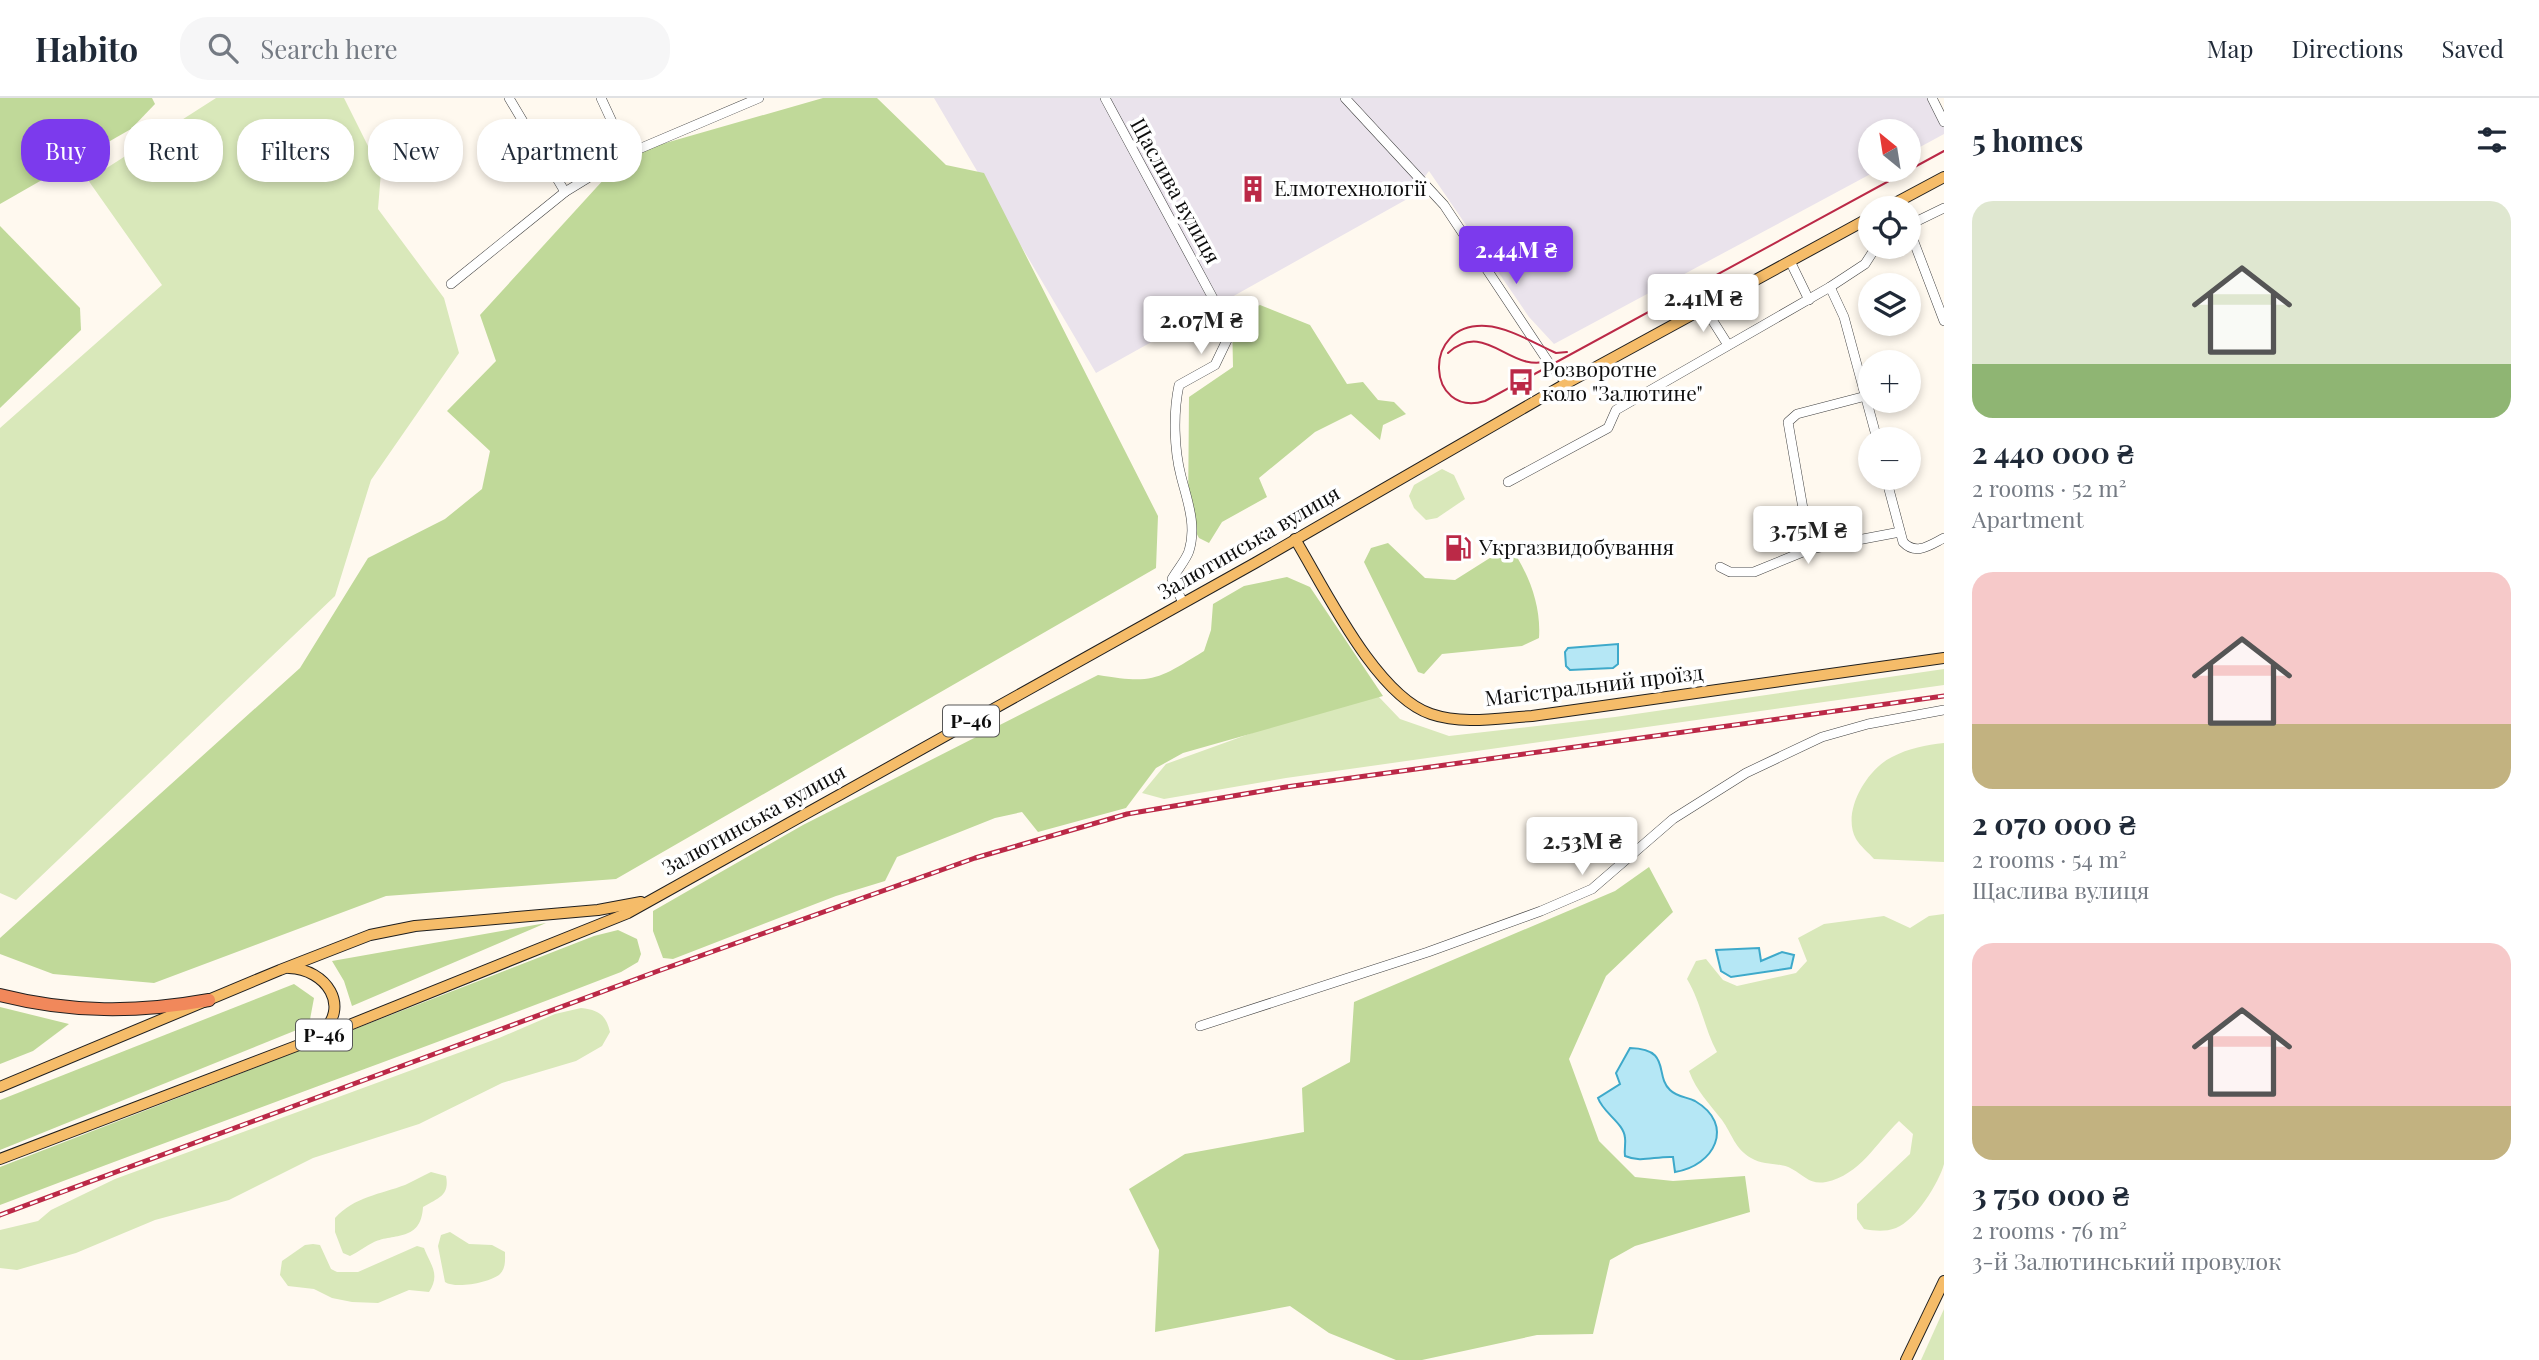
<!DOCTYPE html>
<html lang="en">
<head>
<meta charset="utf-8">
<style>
  :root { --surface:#fff; --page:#f6f6f7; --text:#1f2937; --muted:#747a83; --line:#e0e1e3; --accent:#7c3aed }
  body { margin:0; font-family:"Playfair Display",serif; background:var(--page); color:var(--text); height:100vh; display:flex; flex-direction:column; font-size:26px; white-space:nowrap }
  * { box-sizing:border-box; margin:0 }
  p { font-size:23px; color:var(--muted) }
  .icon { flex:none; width:38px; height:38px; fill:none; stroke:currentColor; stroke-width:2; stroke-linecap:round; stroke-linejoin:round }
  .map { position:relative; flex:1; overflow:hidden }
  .side { display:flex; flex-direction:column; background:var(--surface); width:595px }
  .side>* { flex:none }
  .hud { position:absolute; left:21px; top:21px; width:665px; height:63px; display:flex; gap:14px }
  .needle { width:46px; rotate:330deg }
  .tools { position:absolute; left:1858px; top:21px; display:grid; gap:14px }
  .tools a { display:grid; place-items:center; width:63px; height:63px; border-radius:50%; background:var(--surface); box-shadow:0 4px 10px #0003; font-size:35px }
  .price { position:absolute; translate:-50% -60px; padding:0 16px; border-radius:7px; background:#fff; color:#222; font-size:23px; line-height:46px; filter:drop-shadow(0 2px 4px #0008) }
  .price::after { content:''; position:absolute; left:50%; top:42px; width:21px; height:16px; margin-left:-10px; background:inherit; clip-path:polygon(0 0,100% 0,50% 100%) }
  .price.current { background:var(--accent); color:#fff }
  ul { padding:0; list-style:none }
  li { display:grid; align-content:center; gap:14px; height:371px; padding:0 28px }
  li span { display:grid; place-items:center; height:217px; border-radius:21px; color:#555 }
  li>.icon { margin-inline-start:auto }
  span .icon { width:126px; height:126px; fill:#fffc; stroke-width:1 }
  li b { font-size:30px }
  h2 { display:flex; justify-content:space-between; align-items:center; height:84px; padding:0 28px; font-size:30px }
  .chip { padding:0 24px; border-radius:28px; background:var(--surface); box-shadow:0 4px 10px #0003; font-size:24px; line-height:63px }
  .chip.current { background:var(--accent); color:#fff }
  header { display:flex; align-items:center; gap:42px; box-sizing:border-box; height:98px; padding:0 35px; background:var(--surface); border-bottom:2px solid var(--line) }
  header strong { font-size:33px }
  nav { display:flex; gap:38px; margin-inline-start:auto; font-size:24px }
  .search { width:490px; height:63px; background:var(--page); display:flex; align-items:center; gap:18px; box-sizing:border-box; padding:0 24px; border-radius:28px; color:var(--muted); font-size:26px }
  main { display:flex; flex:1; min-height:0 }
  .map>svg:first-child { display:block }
</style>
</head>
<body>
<header>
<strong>Habito</strong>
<div class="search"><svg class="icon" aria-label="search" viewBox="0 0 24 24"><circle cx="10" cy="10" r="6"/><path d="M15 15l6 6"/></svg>Search here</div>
<nav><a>Map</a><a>Directions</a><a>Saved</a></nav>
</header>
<main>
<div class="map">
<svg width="1944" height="1262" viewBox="0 0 1944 1262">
  <rect width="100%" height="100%" fill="#fff9ef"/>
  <!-- industrial -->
  <polygon fill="#eae3ec" points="934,0 1932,0 1944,24 1944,36 1909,55 1909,33 1871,33 1871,72 1878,72 1554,246 1529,219 1429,73 1409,100 1096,275"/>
  <!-- green -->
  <g fill="#d9e8ba">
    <polygon points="216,0 344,0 381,74 378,111 444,200 459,255 371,382 335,498 16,802 0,795 0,330 162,187 88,82"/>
    <polygon points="1442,371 1454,377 1465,401 1437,420 1426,422 1414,410 1409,398 1414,387"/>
    <polygon points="1944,571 1944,587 1286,680 1164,701 1142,695 1166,666 1305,616 1378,598 1400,621 1449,638 1615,619"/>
    <path d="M1944 645V764L1874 761C1869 755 1860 748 1856 741 1841 714 1867 671 1892 659 1909 650 1926 647 1944 645Z"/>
    <path d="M1944 816V1066C1939 1085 1915 1123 1896 1130 1885 1134 1875 1133 1864 1131L1857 1121V1106L1910 1056 1913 1036 1899 1023C1876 1045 1860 1077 1826 1084 1810 1087 1805 1078 1792 1071 1781 1064 1764 1068 1751 1060 1735 1051 1732 1036 1722 1022 1709 1005 1697 994 1689 973L1717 954C1704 930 1701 904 1687 881L1696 863 1706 861 1723 882 1737 888 1796 875 1807 863 1798 840 1824 826 1884 818 1910 830 1929 818Z"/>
    <path d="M581 910C599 912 606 917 610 934L602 948 576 963 502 985 419 1026 313 1060 229 1102 155 1122 76 1155 17 1172 0 1170V1132L38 1123 51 1112 115 1081 499 940 555 916Z"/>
    <path d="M431 1074 446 1078C450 1098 438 1100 423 1109 421 1144 394 1135 374 1144 366 1148 358 1154 350 1158L343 1155 335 1134V1120C354 1099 381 1096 405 1087 414 1083 422 1078 431 1074Z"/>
    <path d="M450 1134 469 1146 492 1147 505 1154C505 1162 506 1170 500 1176 490 1185 455 1191 445 1184L438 1148 441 1137Z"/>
    <path d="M313 1146 320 1147 331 1171 337 1174H358L417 1148 424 1150C430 1166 441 1176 429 1194L409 1192 378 1205 352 1204 332 1200 314 1191 288 1188 280 1177 282 1163 305 1147Z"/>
    <polygon points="1944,1211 1944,1262 1921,1262"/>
  </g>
  <!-- forest -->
  <g fill="#c0d999">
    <polygon points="0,0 152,0 155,6 131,31 0,106"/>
    <polygon points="823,0 877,0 946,67 984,75 1158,418 1156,470 616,781 386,798 154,885 53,876 0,856 0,840 300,570 368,460 445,421 482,391 490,353 447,313 496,263 480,217 627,56"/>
    <polygon points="0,128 80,210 81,232 0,310"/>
    <polygon points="1260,207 1310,227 1347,286 1363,284 1378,302 1394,304 1406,316 1383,327 1380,342 1351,316 1315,334 1259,380 1267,399 1222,424 1209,445 1199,440 1188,420 1189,299 1233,269 1232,219"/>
    <path d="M1388 445 1425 480 1455 482 1493 458 1517 459C1532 484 1541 512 1539 540L1522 548 1442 556 1424 576 1418 574 1364 464 1371 450Z"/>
    <path d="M1287 479 1310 489 1383 598 1183 655 1156 670 1126 710 1038 734 1022 714 995 720 897 759 885 783 836 798 673 861 663 860 653 833V813L803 727 1098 577C1153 586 1157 582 1204 553L1211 532 1213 506 1244 488Z"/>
    <polygon points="1649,769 1673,814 1606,878 1569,961 1599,1043 1635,1079 1673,1083 1745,1078 1750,1114 1635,1148 1610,1162 1593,1236 1537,1237 1422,1262 1396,1262 1329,1235 1290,1208 1155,1234 1159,1152 1129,1091 1185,1056 1304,1034 1302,990 1350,964 1354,904 1615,793"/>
    <polygon points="546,825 352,908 344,883 332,863"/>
    <path d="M618 832 637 841 641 856 638 864 621 874C415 954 207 1028 0 1107V1069L594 838Z"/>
    <polygon points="294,886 314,900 309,927 0,1052 0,1002"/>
    <polygon points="0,909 69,926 33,953 0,966"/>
  </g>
  <!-- water -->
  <g fill="#b5e7f5" stroke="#3ea9ca" stroke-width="2">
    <polygon points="1618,546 1618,566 1613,570 1570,572 1566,568 1565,554 1568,550"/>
    <polygon points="1759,850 1761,863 1782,854 1794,857 1791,870 1731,879 1721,873 1716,852"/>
    <path d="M1630 950C1672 951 1654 977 1670 992 1677 999 1687 999 1695 1003 1736 1027 1714 1068 1675 1074L1673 1059C1655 1058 1641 1065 1625 1058 1624 1051 1626 1045 1625 1040 1624 1025 1603 1015 1598 1000L1620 986 1616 975Z"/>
  </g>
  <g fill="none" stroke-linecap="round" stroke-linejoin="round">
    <defs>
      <g id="minor">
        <polyline points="509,0 565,94"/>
        <polyline points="601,0 627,56"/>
        <path d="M1105 0 1215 204 1227 242 1215 267 1179 287C1173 315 1174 351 1181 378 1187 402 1197 427 1189 453 1186 462 1177 472 1172 481L1183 505"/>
        <polyline points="1345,0 1444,107 1551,268 1567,285"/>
        <polyline points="1932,0 1944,24"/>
        <polyline points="1909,127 1944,110"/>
        <polyline points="1909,131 1944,223"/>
        <polyline points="1790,163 1809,202"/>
        <polyline points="451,186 565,94 627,56 759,0"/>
        <polyline points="1830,189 1844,219 1877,341"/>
        <polyline points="1704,209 1728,247"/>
        <path d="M1886 380 1903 444C1916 458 1930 447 1944 440"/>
        <polyline points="1508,384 1608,330 1616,312 1830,189 1865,166 1876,149"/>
        <polyline points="1810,451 1788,324 1797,316 1866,298"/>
        <polyline points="1720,469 1730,474 1754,474 1810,451 1900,434"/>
        <polyline points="1200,928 1428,854 1541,813 1592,791 1673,721 1746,675 1822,639 1868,626 1944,612"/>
      </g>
      <g id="major">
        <polyline points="1886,110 1944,79"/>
        <path d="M1295 441C1324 489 1376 598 1431 616 1463 627 1499 620 1532 618L1944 560"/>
        <path d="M289 870C326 871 352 909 320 936"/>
        <polyline points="0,989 280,872 370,837 415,828 598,812 641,804"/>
        <polyline points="0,1061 312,942 628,815 1255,465 1567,285 1871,119"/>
        <polyline points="1906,1262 1944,1183"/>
      </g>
      <path id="highway" d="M0 897C71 915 137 915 209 902"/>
    </defs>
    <!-- minor casing -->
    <use href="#minor" stroke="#414141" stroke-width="10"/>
    <!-- major casing -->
    <use href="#major" stroke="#1f1f1f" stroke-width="12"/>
    <!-- highway casing -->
    <use href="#highway" stroke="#1f1f1f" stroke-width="14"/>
    <!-- minor -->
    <use href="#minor" stroke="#fff" stroke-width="9"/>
    <!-- major -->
    <use href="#major" stroke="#f5bc69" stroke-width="10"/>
    <!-- highway -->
    <use href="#highway" stroke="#f1885b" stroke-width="12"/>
    <!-- tram -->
    <g stroke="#bb2947" stroke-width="2">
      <path d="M1567 254 1556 255C1536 246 1508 229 1486 228 1420 224 1427 321 1485 303L1944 53"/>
      <path d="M1448 255C1486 220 1511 278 1551 262"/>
    </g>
    <defs>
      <polyline id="rail" points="0,1117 658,873 975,760 1127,716 1286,689 1944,598"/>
    </defs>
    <!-- rail casing -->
    <use href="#rail" stroke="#bb2947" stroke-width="5"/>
    <!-- rail -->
    <use href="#rail" stroke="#fff" stroke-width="2.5" stroke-dasharray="8" stroke-linecap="butt"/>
  </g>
  <!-- icons -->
  <defs>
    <symbol id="building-bare" viewBox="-9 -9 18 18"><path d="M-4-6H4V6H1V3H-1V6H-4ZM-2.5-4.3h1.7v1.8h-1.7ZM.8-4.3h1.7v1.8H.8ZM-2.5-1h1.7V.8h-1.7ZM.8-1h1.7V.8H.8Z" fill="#bb2947" stroke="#fff" stroke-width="2.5" paint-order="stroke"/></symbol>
    <symbol id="bus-bare" viewBox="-9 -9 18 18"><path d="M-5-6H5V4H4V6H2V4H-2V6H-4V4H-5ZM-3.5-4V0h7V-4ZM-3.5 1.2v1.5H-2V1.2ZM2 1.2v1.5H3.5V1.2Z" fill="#bb2947" stroke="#fff" stroke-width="2.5" paint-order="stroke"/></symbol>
    <symbol id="fuel-bare" viewBox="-9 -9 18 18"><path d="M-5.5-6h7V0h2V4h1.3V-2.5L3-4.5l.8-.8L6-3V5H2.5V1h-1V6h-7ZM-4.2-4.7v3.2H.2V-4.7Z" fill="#bb2947" stroke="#fff" stroke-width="2.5" paint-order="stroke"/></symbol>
  </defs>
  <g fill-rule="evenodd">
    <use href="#building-bare" x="1234" y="72" width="38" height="38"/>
    <use href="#bus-bare" x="1502" y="265" width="38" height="38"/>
    <use href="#fuel-bare" x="1439" y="431" width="38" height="38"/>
  </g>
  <g text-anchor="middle" stroke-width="7" stroke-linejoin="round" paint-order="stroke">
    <!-- shield labels -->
    <g fill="#fff" stroke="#565656" stroke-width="2">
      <rect x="943" y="607.5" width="56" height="31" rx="5"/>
      <rect x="296" y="921.5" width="56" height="31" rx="5"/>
    </g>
    <g font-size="19" font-weight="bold" fill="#0e0e0e">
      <text x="971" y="630">Р-46</text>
      <text x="324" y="944">Р-46</text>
    </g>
    <!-- poi labels -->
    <g font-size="21" fill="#0e0e0e" stroke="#fff" text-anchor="start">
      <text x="1274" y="98">Елмотехнології</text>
      <text x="1542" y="279">Розворотне<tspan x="1542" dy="24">коло "Залютине"</tspan></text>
      <text x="1479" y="457">Укргазвидобування</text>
    </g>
    <!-- street labels -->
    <g font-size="21" fill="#0e0e0e" stroke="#fff">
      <text transform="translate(1175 93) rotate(61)" y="7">Щаслива вулиця</text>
      <text transform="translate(1249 445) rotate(-30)" y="7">Залютинська вулиця</text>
      <text transform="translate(1594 588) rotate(-7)" y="7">Магістральний проїзд</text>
      <text transform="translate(754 722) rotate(-29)" y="7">Залютинська вулиця</text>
    </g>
  </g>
</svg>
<div class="tools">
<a><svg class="needle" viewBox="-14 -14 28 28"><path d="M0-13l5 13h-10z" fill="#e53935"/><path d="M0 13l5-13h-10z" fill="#747a83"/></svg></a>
<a><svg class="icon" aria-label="locate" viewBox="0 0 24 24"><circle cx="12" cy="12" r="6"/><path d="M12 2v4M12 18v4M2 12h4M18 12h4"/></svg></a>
<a><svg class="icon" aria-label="layers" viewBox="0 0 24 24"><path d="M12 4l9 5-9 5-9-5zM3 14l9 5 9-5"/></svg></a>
<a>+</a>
<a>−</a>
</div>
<b class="price current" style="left:1516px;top:188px">2.44M ₴</b>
<b class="price" style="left:1703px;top:236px">2.41M ₴</b>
<b class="price" style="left:1201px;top:258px">2.07M ₴</b>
<b class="price" style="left:1808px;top:468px">3.75M ₴</b>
<b class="price" style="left:1582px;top:779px">2.53M ₴</b>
<div class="hud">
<a class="chip current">Buy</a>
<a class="chip">Rent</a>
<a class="chip">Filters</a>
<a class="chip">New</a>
<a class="chip">Apartment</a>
</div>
</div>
<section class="side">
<h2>5 homes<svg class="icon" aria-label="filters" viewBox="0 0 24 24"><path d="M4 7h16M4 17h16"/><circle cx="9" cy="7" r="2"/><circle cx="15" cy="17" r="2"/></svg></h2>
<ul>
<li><span style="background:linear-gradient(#dfe7d0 75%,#8fb573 0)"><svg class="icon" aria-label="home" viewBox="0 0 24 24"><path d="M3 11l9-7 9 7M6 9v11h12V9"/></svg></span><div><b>2 440 000 ₴</b><p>2 rooms · 52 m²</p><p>Apartment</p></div></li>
<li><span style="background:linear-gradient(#f6c9c9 70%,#c2b280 0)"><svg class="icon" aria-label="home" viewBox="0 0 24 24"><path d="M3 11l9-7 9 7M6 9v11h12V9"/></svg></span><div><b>2 070 000 ₴</b><p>2 rooms · 54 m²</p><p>Щаслива вулиця</p></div></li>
<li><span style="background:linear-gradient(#f6c9c9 75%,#c2b280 0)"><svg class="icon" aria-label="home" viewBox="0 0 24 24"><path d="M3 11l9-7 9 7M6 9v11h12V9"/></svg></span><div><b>3 750 000 ₴</b><p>2 rooms · 76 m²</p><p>3-й Залютинський провулок</p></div></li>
</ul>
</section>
</main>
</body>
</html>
